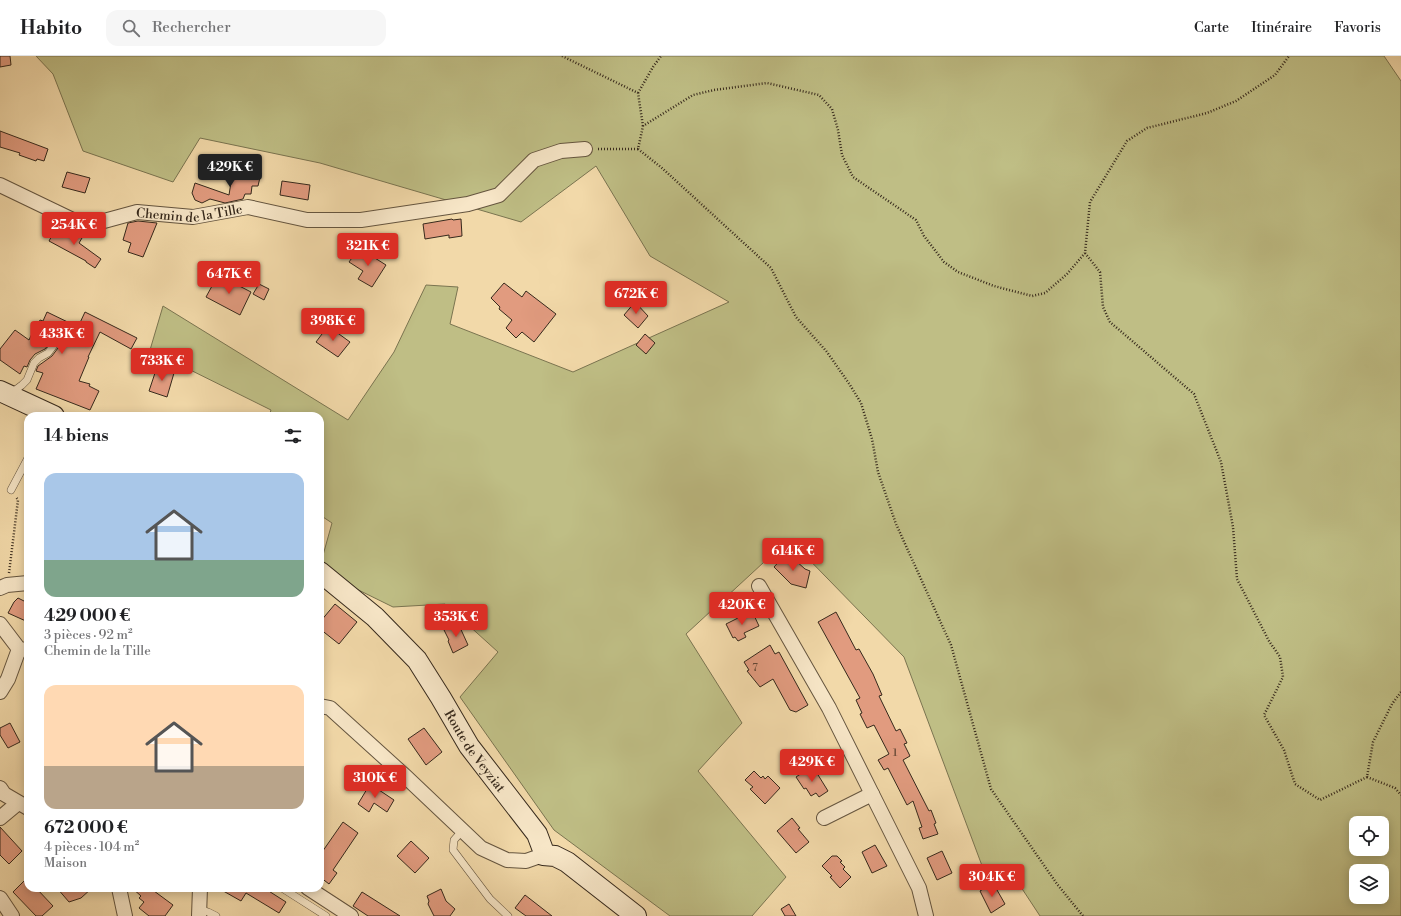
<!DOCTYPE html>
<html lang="fr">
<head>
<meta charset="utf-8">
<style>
  :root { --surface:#fff; --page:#f6f6f6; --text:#202124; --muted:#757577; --line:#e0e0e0; --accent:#d93025 }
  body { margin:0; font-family:"Libre Bodoni",serif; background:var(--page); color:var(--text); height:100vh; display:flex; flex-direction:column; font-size:15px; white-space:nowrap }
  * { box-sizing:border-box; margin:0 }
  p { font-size:13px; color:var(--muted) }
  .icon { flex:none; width:22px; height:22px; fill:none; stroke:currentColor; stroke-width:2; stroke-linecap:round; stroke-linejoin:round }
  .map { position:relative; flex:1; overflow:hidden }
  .side { position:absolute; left:24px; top:356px; width:300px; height:480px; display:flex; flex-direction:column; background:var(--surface); border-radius:12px; box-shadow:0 2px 10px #0003 }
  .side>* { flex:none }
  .tools { position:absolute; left:1349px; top:760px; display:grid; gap:8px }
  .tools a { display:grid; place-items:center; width:40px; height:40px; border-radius:8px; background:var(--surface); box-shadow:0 2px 10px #0003; font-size:20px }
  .price { position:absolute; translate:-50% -34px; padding:0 9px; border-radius:4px; background:var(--accent); color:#fff; font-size:13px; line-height:26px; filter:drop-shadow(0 1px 2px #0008) }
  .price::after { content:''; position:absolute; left:50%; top:24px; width:12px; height:9px; margin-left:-6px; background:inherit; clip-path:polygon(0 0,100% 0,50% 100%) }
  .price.selected { background:#222; color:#fff }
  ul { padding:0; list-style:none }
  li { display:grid; align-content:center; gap:8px; height:212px; padding:0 20px }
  li span { display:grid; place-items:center; height:124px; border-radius:12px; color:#555 }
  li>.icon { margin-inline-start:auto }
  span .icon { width:72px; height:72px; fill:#fffc; stroke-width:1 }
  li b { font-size:17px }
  h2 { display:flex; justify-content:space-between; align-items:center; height:48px; padding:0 20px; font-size:17px }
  header { display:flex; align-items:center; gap:24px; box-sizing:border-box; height:56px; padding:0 20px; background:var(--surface); border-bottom:1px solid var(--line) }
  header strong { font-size:19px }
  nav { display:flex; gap:22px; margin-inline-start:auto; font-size:14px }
  .search { width:280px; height:36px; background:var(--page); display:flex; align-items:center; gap:10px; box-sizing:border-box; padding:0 14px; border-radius:12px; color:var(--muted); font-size:15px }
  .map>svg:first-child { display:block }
</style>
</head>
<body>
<header>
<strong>Habito</strong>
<div class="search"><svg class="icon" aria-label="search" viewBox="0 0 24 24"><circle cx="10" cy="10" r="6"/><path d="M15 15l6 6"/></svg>Rechercher</div>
<nav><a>Carte</a><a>Itinéraire</a><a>Favoris</a></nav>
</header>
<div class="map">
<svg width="1401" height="860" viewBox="0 0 1401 860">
  <rect width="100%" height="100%" fill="#f2d9a9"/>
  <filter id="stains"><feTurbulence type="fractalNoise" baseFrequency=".005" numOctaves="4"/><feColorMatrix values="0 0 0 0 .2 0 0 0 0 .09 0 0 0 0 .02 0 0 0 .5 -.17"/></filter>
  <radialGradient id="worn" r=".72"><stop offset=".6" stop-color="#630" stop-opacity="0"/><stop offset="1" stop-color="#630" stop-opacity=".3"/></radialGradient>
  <!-- green -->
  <path fill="#bfbe85" stroke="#7a7450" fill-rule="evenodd" d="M36 0H1384L1401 25V860H1040L1013 819 984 815 904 601 789 483 686 578 742 667 698 715 786 821 752 860H670L554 774 460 641 498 596 445 548 393 551 320 515V510L332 467 320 459V360H269L271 354 150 294 163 250 348 364 394 296 426 229 458 231 450 268 573 316 729 246 650 200 596 110 521 166 320 107 200 82 173 126 83 95 53 18ZM1356 767H1382V793H1356ZM1356 815H1382V841H1356Z"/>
  <!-- building -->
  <g fill="#e19b7f" stroke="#36291c">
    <polygon points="0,0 10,0 11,9 0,11"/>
    <polygon points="0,75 48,93 44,105 37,103 36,105 19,99 20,97 0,91"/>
    <polygon points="236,111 261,117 258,130 252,130 251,138 245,138 243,143 225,147 210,143 202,147 195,144 192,137 195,127 229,139 232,120 234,121"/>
    <polygon points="67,116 90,122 85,137 62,131"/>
    <polygon points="282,125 310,129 308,144 280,139"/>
    <polygon points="452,163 453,164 461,163 462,180 449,182 449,179 425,183 423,168"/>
    <polygon points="138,165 157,167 143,201 128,196 131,187 123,184 128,167"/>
    <polygon points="58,169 82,182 79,187 101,203 95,212 86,206 86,205 49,185"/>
    <polygon points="359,192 386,209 372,231 358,223 363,215 349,206"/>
    <polygon points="218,219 251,236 240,259 206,241"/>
    <polygon points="504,227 522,241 526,235 556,258 534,286 522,276 516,282 506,272 512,264 499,253 500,251 491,242"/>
    <polygon points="259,228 269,233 264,244 253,238"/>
    <polygon points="635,246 648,260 638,272 624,259"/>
    <polygon points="47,256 78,271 85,256 137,282 131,293 100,276 88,301 89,301 79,325 90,328 89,330 99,335 90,354 36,333 43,317 36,315 38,310 52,300 61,288 62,283 60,281 55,281 45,293 35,298 30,304 27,311 24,310 20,318 0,304 0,293 15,274 29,284 36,269 37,270 40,264 43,265"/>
    <polygon points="328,270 350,286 338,301 316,286"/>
    <polygon points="645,278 655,287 646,298 636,289"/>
    <polygon points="157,311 174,317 167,341 149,335"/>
    <polygon points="786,498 793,505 795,504 805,513 810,515 806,532 791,528 774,511"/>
    <polygon points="18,542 28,547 28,566 8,557 14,546"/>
    <polygon points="335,548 357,566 339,588 320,573 320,566"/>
    <polygon points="752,555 759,570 744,577 746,581 738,585 735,581 733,582 726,568"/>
    <polygon points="836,556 856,594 859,593 873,618 882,639 879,640 896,675 900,673 907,687 904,688 910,700 903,704 929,755 931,754 936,767 934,768 938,778 923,783 919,772 922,771 913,745 907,749 888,712 884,714 878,704 889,698 874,669 867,672 860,658 862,657 856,644 860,642 818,566"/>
    <polygon points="458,567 468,589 453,597 448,585 449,584 444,574"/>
    <polygon points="770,589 775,598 779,596 808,649 796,656 790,654 773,623 760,631 747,615 749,614 744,606"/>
    <polygon points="10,667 20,686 8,692 0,679 0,672"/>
    <polygon points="424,672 442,696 426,709 408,683"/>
    <polygon points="811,711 813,715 815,714 828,735 819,741 816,737 811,740 806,732 804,733 796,721"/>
    <polygon points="754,715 761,722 763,720 765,723 768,720 780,732 765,748 750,733 753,731 745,724"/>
    <polygon points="370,728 394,744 387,756 374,747 369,756 358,748"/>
    <polygon points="792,762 800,772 798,773 809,786 796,797 777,775"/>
    <polygon points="343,766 358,777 333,814 337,817 329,828 320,821 320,799"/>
    <polygon points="0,771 22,795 9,808 0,799"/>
    <polygon points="411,785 429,802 415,817 397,800"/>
    <polygon points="875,789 887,810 872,817 862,796"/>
    <polygon points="942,795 952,817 937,824 927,802"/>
    <polygon points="832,800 837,800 842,805 840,806 845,811 843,813 851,821 840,832 830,821 832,820 822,810"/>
    <polygon points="28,821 28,832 36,832 53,850 42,860 36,860 13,836"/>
    <polygon points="993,827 1005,848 991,857 980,835"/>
    <polygon points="57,832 92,832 81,842 69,846"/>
    <polygon points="132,832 150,832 173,849 165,860 149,860 139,852 144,846 139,842 141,840"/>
    <polygon points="218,832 264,832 286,846 279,857 246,837 241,845"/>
    <polygon points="441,833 446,845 455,853 450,860 434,860 428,848 429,845 427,840"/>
    <polygon points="362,836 400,860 368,860 353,850"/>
    <polygon points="525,839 552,860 526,860 515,852"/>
    <polygon points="789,848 796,860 785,860 781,853"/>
  </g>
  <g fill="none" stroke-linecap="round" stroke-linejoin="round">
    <defs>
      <g id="lane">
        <polyline points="10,338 22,329 27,324 34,307 39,302 48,297 57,285"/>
        <polyline points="11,434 28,402"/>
        <polyline points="462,775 454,784 453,794 490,843 508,860"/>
        <polyline points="282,832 326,860"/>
        <polyline points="199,853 208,856 216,860"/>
      </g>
      <g id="street">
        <path id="s1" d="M0 129 79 167 93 168 137 156 193 161 248 151 307 164H361L468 148 499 139 534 104 561 95 585 93"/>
        <polyline points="759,530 829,652 872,738"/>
        <polyline points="0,532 7,529 28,527"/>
        <polyline points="0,568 19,593 26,594"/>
        <polyline points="0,636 8,623 19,593"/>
        <polyline points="320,650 330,652 405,720 481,792 507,804 526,805 543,799"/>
        <polyline points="0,732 4,738 28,752"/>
        <polyline points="0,762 18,747"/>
        <polyline points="824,762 872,738 919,832 926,860"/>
        <polyline points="119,832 125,860"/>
        <polyline points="308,832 351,860"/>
        <polyline points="0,842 12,860"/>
        <polyline points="199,860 200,832"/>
      </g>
      <g id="secondary">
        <polyline points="0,335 54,360"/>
        <path id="s2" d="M320 516 375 561 417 604 441 642 469 690 537 778 543 794V799L555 800 567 806 636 860"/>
      </g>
    </defs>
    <!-- lane casing -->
    <use href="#lane" stroke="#65553f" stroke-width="8"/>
    <!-- street casing -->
    <use href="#street" stroke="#65553f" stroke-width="16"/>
    <!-- secondary casing -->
    <use href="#secondary" stroke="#36291c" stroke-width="22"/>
    <!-- path -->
    <g stroke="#36291c" stroke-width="2.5" stroke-dasharray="1 2" stroke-linecap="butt">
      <polyline points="562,0 638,37 643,70"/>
      <polyline points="638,37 653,11 661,0"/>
      <polyline points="598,93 638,93 643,70 693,39 714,34 767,27 819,39 832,53 838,74 842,99 853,121 916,164 924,180 944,206 958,216 994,230 1032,240 1045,237 1067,218 1085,197 1090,146 1127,85 1147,72 1207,57 1236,45 1275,19 1289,0"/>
      <polyline points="638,93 662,112 771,212 796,261 827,296 850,329 861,347 872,383 878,416 896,468 951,589 991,733 1057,828 1083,860"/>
      <polyline points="1085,197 1100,216 1103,251 1110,266 1194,338 1221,406 1233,471 1237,523 1269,585 1280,601 1283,621 1264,659 1284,694 1295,728 1320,744 1367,721"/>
      <polyline points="9,517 18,444 16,441"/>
      <polyline points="1401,636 1392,648 1373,686 1367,721 1395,732 1401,739"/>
    </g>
    <!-- lane -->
    <use href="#lane" stroke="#f7e6c7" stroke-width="7"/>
    <!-- street -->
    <use href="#street" stroke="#f7e6c7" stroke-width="14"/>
    <!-- secondary -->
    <use href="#secondary" stroke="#f7e6c7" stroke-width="20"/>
  </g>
  <g text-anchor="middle" stroke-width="4" stroke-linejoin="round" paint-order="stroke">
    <!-- number labels -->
    <g font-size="11" fill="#614635">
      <text x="755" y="615">7</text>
      <text x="895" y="700">1</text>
    </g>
    <!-- street labels -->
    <g font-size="13" fill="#36291c" stroke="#f7e6c7">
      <text dy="5" stroke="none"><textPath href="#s1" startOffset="200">Chemin de la Tille</textPath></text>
      <text dy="5" stroke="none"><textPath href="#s2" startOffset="239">Route de Veyziat</textPath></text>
    </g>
  </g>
  <rect width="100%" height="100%" filter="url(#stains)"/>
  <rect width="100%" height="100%" fill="url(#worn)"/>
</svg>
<div class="tools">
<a><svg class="icon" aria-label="locate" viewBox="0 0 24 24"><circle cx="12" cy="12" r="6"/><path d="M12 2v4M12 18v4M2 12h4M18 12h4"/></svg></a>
<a><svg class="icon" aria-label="layers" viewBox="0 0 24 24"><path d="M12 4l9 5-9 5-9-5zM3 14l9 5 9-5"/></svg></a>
</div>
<b class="price selected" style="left:230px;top:132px">429K €</b>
<b class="price" style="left:74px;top:190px">254K €</b>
<b class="price" style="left:368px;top:211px">321K €</b>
<b class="price" style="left:229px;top:239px">647K €</b>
<b class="price" style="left:636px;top:259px">672K €</b>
<b class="price" style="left:333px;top:286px">398K €</b>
<b class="price" style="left:62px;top:299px">433K €</b>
<b class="price" style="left:162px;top:326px">733K €</b>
<b class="price" style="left:793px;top:516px">614K €</b>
<b class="price" style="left:742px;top:570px">420K €</b>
<b class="price" style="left:456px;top:582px">353K €</b>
<b class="price" style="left:812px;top:727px">429K €</b>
<b class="price" style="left:375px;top:743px">310K €</b>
<b class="price" style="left:992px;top:842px">304K €</b>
<section class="side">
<h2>14 biens<svg class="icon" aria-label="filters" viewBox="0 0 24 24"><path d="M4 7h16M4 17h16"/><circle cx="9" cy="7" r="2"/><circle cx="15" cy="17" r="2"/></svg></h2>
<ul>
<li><span style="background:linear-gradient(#a9c7e8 70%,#7fa58c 0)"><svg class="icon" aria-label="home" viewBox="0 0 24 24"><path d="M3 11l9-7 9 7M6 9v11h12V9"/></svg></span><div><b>429 000 €</b><p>3 pièces · 92 m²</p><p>Chemin de la Tille</p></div></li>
<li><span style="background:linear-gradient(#ffd9b3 65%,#b9a48a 0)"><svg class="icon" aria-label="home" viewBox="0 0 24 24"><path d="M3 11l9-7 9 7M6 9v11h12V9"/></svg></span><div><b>672 000 €</b><p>4 pièces · 104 m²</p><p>Maison</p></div></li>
</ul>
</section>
</div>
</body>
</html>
